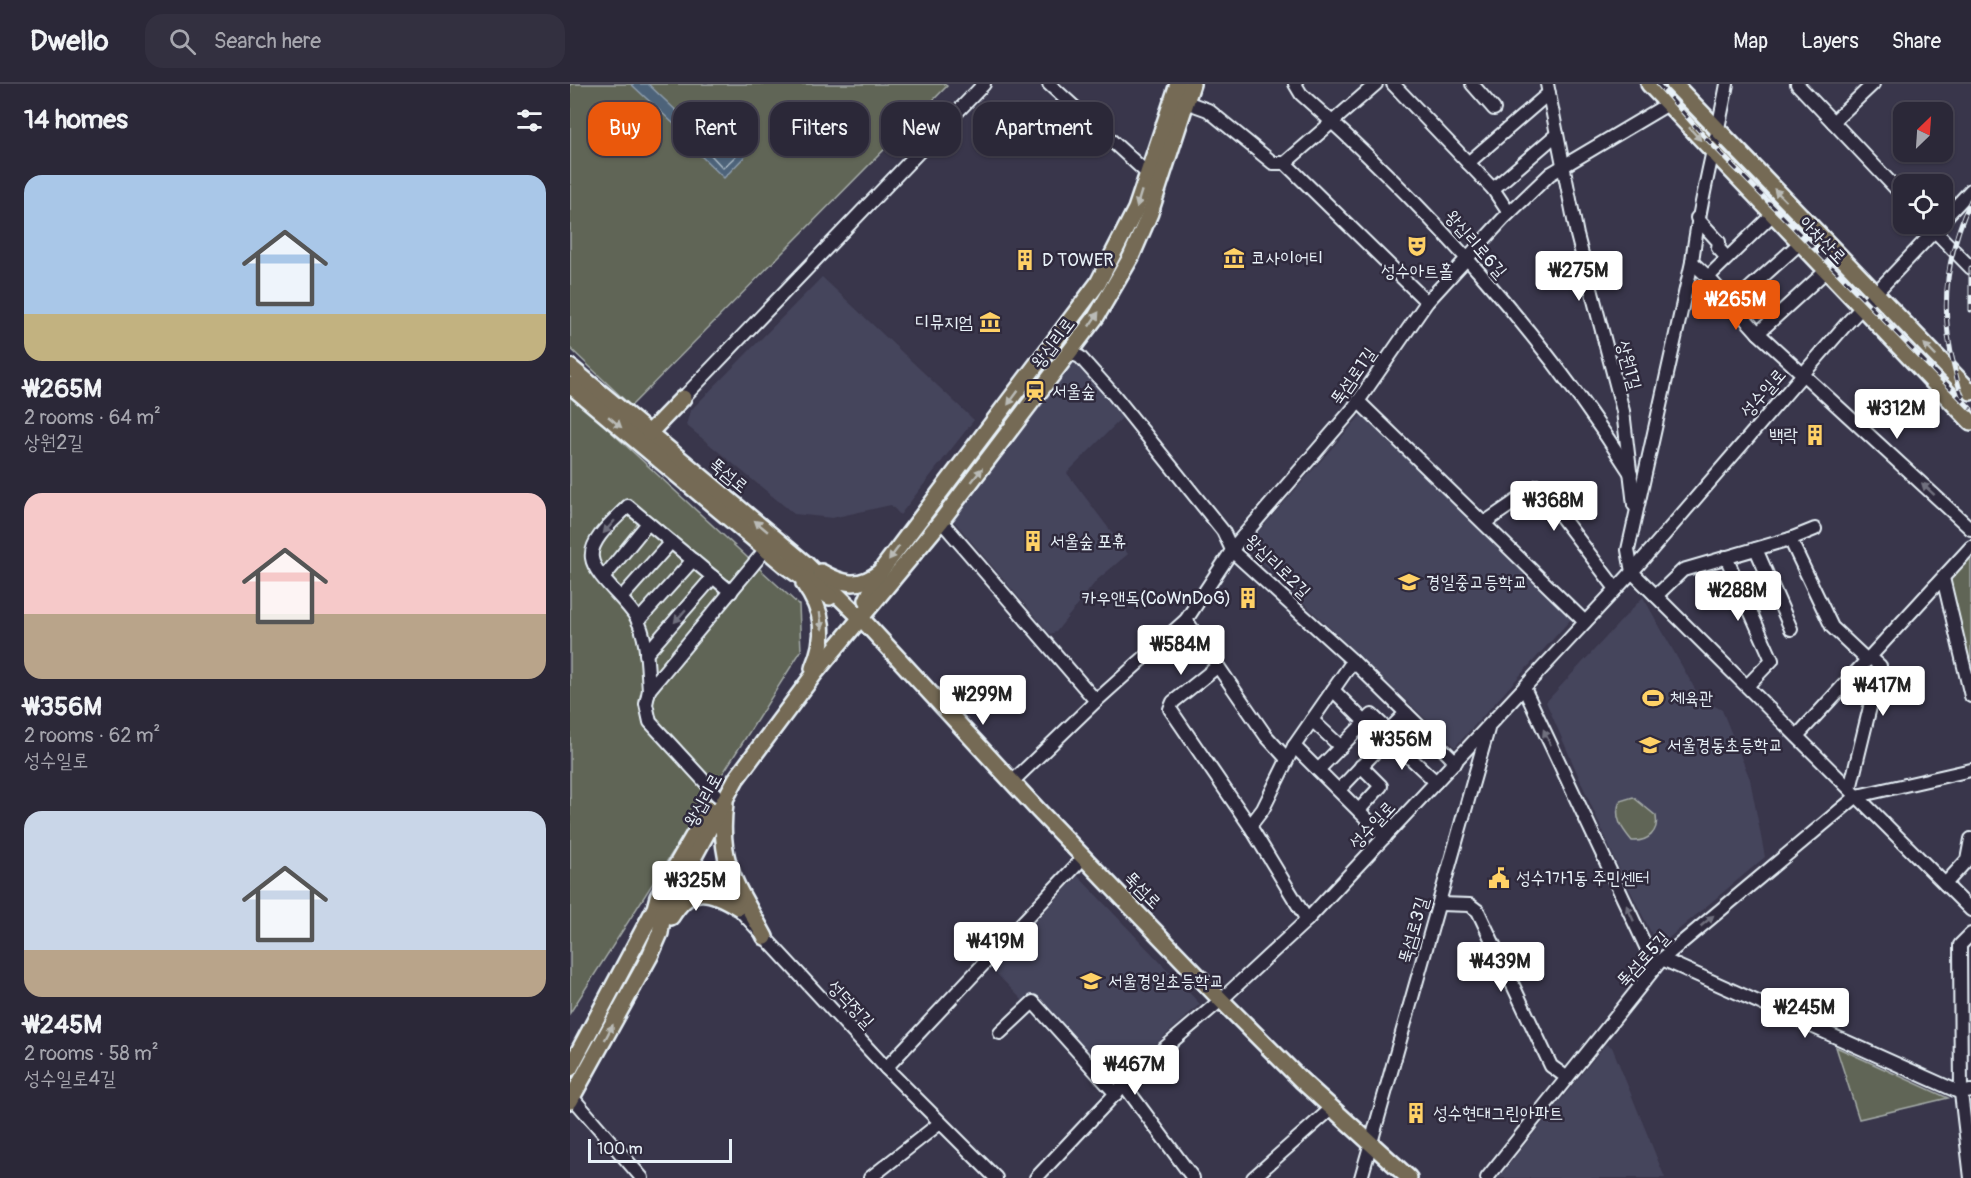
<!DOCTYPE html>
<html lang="en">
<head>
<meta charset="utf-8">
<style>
  :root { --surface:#2b2838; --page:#333040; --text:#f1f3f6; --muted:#a6a6ae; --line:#474453; --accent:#ea580c }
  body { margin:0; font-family:Pangolin,"Poor Story",sans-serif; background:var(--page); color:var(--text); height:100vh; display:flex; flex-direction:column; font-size:22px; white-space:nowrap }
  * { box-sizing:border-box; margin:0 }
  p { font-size:20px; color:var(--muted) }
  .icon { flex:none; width:33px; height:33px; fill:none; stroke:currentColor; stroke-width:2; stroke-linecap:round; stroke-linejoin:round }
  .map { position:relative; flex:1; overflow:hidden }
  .sheet { display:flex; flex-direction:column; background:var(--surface); width:570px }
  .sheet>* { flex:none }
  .hud { position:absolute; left:18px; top:18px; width:570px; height:54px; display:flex; gap:12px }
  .needle { width:39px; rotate:25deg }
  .controls { position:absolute; left:1323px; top:18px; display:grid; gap:12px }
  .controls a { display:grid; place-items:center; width:60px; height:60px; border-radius:12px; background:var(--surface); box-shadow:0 2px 4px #0004,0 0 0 2px var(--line); font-size:30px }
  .scale { position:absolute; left:18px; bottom:15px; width:144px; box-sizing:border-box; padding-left:6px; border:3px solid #e8f1f8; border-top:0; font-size:16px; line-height:21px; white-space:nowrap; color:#e8f1f8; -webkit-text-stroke:4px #2f2a3d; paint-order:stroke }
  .price { position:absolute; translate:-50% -51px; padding:0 14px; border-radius:6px; background:#fff; color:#222; font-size:20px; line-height:39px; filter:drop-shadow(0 2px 3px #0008) }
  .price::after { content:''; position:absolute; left:50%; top:36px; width:18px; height:14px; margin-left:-9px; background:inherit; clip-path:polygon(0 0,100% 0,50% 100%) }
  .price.current { background:var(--accent); color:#fff }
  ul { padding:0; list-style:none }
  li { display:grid; align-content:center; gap:12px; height:318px; padding:0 24px }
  li span { display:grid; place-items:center; height:186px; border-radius:18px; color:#555 }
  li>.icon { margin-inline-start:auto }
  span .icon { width:108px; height:108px; fill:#fffc; stroke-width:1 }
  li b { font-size:26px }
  h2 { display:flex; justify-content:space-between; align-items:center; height:72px; padding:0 24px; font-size:26px }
  .chip { padding:0 21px; border-radius:18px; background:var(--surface); box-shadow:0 2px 4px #0004,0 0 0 2px var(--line); font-size:21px; line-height:54px }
  .chip.current { background:var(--accent); color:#fff }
  header { display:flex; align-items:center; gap:36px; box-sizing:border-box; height:84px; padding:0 30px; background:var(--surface); border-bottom:2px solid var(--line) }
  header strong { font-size:28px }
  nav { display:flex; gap:33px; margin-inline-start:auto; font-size:21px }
  .search { width:420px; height:54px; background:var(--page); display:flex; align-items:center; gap:15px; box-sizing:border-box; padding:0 21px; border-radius:18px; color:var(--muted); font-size:22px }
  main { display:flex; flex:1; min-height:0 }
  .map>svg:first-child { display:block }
</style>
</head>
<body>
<header>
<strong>Dwello</strong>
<div class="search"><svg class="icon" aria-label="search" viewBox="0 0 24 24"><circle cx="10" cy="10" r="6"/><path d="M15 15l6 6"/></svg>Search here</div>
<nav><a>Map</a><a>Layers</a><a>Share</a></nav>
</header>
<main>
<section class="sheet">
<h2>14 homes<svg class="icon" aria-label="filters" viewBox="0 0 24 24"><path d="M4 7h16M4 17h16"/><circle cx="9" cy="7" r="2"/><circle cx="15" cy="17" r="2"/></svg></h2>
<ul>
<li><span style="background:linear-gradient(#a9c7e8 75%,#c2b280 0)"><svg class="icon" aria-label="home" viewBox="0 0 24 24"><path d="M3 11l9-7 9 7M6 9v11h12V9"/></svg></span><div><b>₩265M</b><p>2 rooms · 64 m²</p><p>상원2길</p></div></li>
<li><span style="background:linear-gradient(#f6c9c9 65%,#b9a48a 0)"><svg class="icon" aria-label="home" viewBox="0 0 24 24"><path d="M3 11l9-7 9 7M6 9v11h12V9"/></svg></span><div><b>₩356M</b><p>2 rooms · 62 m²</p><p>성수일로</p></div></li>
<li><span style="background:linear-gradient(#c9d6e8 75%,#b9a48a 0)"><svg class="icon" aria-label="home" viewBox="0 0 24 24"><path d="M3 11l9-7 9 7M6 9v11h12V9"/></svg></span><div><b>₩245M</b><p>2 rooms · 58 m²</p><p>성수일로4길</p></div></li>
</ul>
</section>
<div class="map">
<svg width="1401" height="1094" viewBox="0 0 1401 1094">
  <rect width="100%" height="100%" fill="#39364b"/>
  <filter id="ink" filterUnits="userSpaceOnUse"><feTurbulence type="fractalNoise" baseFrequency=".0167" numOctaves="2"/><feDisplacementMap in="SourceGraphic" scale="12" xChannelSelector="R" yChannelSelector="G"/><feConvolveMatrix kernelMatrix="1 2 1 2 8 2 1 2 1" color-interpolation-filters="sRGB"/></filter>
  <g filter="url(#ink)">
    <!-- built -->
    <g fill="#45445b">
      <polygon points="252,193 404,336 330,431 321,421 262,434 224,430 116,341 120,327"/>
      <polygon points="500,278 515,285 553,333 497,389 558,470 527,496 486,548 480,550 382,435"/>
      <polygon points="791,331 1002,534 885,663 675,463"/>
      <polygon points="1073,513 1130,614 1152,626 1180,695 1195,773 1088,863 1046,778 976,618"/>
      <polygon points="508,792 630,920 544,998 463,911 455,919 421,884"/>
      <polygon points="1036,960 1042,963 1095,1094 928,1094"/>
    </g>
    <!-- green -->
    <g fill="#616557" stroke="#a4aba8" stroke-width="1.5">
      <polygon points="0,0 374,0 377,2 61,322 0,264"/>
      <polygon points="0,310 229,521 231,567 0,929"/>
      <polygon points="1401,469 1401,598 1377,496"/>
      <path d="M1063 713 1086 732C1089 748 1078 758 1062 757 1052 745 1043 733 1050 717Z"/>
      <polygon points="1266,963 1378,1014 1289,1035"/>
    </g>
    <!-- water -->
    <g fill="#4e647a" stroke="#8c9cac" stroke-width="1.5">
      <polygon points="61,0 78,0 113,33 105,41"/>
      <polygon points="155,44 179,68 154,94 130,71"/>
    </g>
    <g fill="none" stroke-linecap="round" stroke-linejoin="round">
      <!-- shore -->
      <polygon stroke="#aab9c6" stroke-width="1.5" points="156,54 170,68 153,84 140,70"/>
      <defs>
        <g id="minor">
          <polyline points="479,0 577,89 583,92"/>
          <path d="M725 0 731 10C854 119 973 250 1061 390"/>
          <polyline points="823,0 923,105 939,129"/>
          <polyline points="902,0 924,25"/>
          <polyline points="977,0 1007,151 1053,327 1064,421"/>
          <path d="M1157 0C1146 60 1129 118 1122 178L1058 466 1062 488 1401 826"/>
          <polyline points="1227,0 1334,113"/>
          <polyline points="616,18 638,26 703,79 715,79 806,0"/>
          <polyline points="1263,38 1303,0"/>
          <polyline points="715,79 857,218"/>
          <polyline points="898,79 979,9"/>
          <polyline points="923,105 987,50"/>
          <polyline points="1127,134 1149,158 1148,164 1157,174"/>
          <polyline points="1372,137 1401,106"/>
          <polyline points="1358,140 1401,184"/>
          <polyline points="1122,178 1138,193 1188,249 1401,445"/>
          <polyline points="1138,193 1202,131"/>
          <polyline points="1162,220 1229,160"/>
          <polyline points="1188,249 1256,187"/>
          <polyline points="500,269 510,273 544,311 653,447 663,468 783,577 886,678"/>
          <polyline points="113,314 414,0"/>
          <polyline points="788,317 1015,538"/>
          <polyline points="371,437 526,617"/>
          <polyline points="914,439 968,402 1046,505"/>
          <polyline points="1220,455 1262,543 1297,576"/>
          <polyline points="1186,465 1221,545"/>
          <polyline points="1156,473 1202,576 1177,602"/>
          <polyline points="34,493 78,439"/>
          <polyline points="1373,494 1401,612"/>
          <polyline points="1086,512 1113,486 1220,455 1245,445"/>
          <polyline points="52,513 101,458"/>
          <polyline points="616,536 696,652 717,675"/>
          <polyline points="68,537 123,476"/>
          <polyline points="76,570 143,493"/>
          <polyline points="648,582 603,618 600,625 680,742"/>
          <polyline points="954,604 1085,882"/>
          <path d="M79 606C77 581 78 555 66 533 56 516 24 491 22 474 19 455 47 434 58 422L161 508"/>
          <polyline points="763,606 795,638"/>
          <polyline points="742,636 771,663"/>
          <polyline points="818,647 836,629"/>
          <polyline points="1227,652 1401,463"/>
          <polyline points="818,653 866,698"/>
          <polyline points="724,662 815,753"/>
          <polyline points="748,686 802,631 822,650 769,706"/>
          <polyline points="442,698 526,617 616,536 667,459 782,326 857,218 933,135 980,90 1098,20"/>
          <polyline points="1280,705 1310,582 1300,573"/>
          <polyline points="147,711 80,638 76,620 79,606 196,465"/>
          <polyline points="789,726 811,702 791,682"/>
          <polyline points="117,769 316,984 426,1094"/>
          <polyline points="1375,800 1397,776 1401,755"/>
          <polyline points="870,820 900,821 908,827 981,982 992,990"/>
          <polyline points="737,836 680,742 693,725 724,662 783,577"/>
          <polyline points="1092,875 1391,1009 1401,1007"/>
          <polyline points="430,949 463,918 546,1010"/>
          <polyline points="316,984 514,773"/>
          <polyline points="554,1001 623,1094"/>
          <polyline points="2,1013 72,1094"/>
          <polyline points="300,1094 370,1039"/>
          <polyline points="466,1094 565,989 651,916 737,836 1062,488 1278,238 1371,140"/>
          <polyline points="683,1094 762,1024"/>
          <polyline points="791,1094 918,645"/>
          <polyline points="917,1094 1092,875 1287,712 1401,686"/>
          <polyline points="1401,1094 1391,1009 1390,861 1401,850"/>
        </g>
        <g id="major">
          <polyline points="1079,0 1401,338"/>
          <polyline points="1104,0 1401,308"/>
          <polyline points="0,283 236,480 290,533 468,726 651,916 731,996 839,1094"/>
          <polyline points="0,301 216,482 260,513"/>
          <polyline points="79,349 113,314"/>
          <path d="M251 488C272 500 289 505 310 488"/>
          <path d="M234 500C254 528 257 552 243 584"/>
          <polyline points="297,516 310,488 528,199 566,125 608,0"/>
          <path d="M155 719C147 782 168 802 195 853"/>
          <path d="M101 833C122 800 138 805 168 823"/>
          <polyline points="0,984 85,824 88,813 139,725"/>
          <polyline points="0,1017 80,872 90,849 93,830 166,695 245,589 371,437 526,233 561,173 580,129 622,0"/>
        </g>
      </defs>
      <!-- minor casing -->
      <use href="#minor" stroke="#e8f1f8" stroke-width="16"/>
      <!-- major casing -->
      <use href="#major" stroke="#e8f1f8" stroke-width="20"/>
      <!-- minor -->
      <use href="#minor" stroke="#2f2a3d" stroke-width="12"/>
      <!-- major -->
      <use href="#major" stroke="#746b55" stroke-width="15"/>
      <defs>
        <g id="rail">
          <polyline points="1088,0 1133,51 1401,325"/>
          <polyline points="1401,184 1401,226"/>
          <path d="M1393 313C1388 304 1387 293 1384 282 1369 224 1376 170 1401 116"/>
        </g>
      </defs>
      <!-- rail casing -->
      <use href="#rail" stroke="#e8f1f8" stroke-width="5"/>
      <!-- rail -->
      <use href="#rail" stroke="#2f2a3d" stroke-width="3" stroke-dasharray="9" stroke-linecap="butt"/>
    </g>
    <!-- one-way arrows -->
    <defs><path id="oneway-solid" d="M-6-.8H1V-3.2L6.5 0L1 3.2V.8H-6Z" transform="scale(1.5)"/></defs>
    <g fill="#babbb7">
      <use href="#oneway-solid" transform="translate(1125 50) rotate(48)"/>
      <use href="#oneway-solid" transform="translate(1210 111) rotate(-134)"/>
      <use href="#oneway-solid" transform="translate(569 115) rotate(107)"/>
      <use href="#oneway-solid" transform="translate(524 235) rotate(-56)"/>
      <use href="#oneway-solid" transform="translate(1360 266) rotate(-134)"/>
      <use href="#oneway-solid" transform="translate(443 314) rotate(127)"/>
      <use href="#oneway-solid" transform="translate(45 338) rotate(40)"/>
      <use href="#oneway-solid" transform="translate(407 391) rotate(-52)"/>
      <use href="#oneway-solid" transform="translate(191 442) rotate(-140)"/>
      <use href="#oneway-solid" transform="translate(324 469) rotate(127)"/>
      <use href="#oneway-solid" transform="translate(251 537) rotate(82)"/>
      <use href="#oneway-solid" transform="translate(39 948) rotate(-62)"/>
    </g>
    <g fill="#70707e">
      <use href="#oneway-solid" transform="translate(1358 405) rotate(-137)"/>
      <use href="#oneway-solid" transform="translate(39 443) rotate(131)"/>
      <use href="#oneway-solid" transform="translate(110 532) rotate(131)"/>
      <use href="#oneway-solid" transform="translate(977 653) rotate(-115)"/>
      <use href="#oneway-solid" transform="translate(1060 829) rotate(-115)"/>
      <use href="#oneway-solid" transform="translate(1137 837) rotate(-40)"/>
    </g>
  </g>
  <!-- icons -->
  <defs>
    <symbol id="theatre-bare" viewBox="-9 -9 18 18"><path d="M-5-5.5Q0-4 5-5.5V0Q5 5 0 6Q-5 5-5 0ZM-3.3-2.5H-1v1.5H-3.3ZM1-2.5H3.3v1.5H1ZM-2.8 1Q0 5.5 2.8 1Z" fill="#ffd166" stroke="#2f2a3d" stroke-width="2.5" paint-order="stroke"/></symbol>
    <symbol id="museum-bare" viewBox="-9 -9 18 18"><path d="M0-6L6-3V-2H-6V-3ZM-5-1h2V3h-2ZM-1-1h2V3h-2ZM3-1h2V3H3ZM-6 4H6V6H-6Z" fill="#ffd166" stroke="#2f2a3d" stroke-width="2.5" paint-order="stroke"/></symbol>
    <symbol id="building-bare" viewBox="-9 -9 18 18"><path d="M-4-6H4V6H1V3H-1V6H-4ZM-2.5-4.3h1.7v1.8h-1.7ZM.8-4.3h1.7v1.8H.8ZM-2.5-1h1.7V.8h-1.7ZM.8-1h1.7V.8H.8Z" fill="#ffd166" stroke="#2f2a3d" stroke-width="2.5" paint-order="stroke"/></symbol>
    <symbol id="station-bare" viewBox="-9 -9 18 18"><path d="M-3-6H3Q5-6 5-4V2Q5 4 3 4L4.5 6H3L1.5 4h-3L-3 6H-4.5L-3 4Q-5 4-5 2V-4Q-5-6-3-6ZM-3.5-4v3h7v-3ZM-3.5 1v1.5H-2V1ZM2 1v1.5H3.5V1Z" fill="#ffd166" stroke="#2f2a3d" stroke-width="2.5" paint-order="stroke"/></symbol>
    <symbol id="school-bare" viewBox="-9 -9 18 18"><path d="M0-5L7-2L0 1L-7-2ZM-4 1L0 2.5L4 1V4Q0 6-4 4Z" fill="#ffd166" stroke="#2f2a3d" stroke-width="2.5" paint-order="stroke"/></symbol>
    <symbol id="stadium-bare" viewBox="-9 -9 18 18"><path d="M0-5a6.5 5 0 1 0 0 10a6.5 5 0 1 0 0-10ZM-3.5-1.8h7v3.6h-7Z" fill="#ffd166" stroke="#2f2a3d" stroke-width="2.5" paint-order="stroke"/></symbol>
    <symbol id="civic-bare" viewBox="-9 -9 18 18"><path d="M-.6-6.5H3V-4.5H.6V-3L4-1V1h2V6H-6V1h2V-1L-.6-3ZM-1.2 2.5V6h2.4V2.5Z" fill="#ffd166" stroke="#2f2a3d" stroke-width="2.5" paint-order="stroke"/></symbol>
  </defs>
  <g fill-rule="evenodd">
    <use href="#theatre-bare" x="832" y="147" width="30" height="30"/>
    <use href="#museum-bare" x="649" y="159" width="30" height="30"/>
    <use href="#building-bare" x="440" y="161" width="30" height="30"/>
    <use href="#museum-bare" x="405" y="223" width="30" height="30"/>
    <use href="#station-bare" x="450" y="292" width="30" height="30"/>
    <use href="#building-bare" x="1230" y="336" width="30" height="30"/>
    <use href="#building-bare" x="448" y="442" width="30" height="30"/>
    <use href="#school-bare" x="824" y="483" width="30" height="30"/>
    <use href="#building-bare" x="663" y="499" width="30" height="30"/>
    <use href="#stadium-bare" x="1068" y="599" width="30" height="30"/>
    <use href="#school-bare" x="1065" y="646" width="30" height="30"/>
    <use href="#civic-bare" x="914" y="779" width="30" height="30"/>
    <use href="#school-bare" x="506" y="882" width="30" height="30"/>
    <use href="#building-bare" x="831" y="1014" width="30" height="30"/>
  </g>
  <g text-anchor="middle" stroke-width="5" stroke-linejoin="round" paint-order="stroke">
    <!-- street labels -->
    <g font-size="18" fill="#e8f1f8" stroke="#2f2a3d">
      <text transform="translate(1253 156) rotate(46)" y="6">아차산로</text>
      <text transform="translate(906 160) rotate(49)" y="6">왕십리로6길</text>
      <text transform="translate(483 259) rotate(-53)" y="6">왕십리로</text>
      <text transform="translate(1059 281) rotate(75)" y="6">상원1길</text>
      <text transform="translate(783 292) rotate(-55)" y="6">뚝섬로1길</text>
      <text transform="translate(1193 309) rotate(-49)" y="6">성수일로</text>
      <text transform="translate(159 391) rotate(40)" y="6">뚝섬로</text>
      <text transform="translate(708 482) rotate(44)" y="6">왕십리로2길</text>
      <text transform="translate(133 716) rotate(-61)" y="6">왕십리로</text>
      <text transform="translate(802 741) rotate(-47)" y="6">성수일로</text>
      <text transform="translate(573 806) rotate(46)" y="6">뚝섬로</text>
      <text transform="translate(843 846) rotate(-74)" y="6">뚝섬로3길</text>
      <text transform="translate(1073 875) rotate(-47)" y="6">뚝섬로5길</text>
      <text transform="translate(281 920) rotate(47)" y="6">성덕정길</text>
    </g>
    <!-- poi labels -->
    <g font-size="18" fill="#e8f1f8" stroke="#2f2a3d" text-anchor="start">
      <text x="681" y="180">코사이어티</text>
      <text x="472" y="182">D TOWER</text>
      <text x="847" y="193" text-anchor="middle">성수아트홀</text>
      <text x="403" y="244" text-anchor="end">디뮤지엄</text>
      <text x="482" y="313">서울숲</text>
      <text x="1228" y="357" text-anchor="end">백락</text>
      <text x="480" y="463">서울숲 포휴</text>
      <text x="856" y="504">경일중고등학교</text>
      <text x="661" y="520" text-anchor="end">카우앤독(CoWnDoG)</text>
      <text x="1100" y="620">체육관</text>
      <text x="1097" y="667">서울경동초등학교</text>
      <text x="946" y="800">성수1가1동 주민센터</text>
      <text x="538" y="903">서울경일초등학교</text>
      <text x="863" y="1035">성수현대그린아파트</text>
    </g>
  </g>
</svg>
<div class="controls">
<a><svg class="needle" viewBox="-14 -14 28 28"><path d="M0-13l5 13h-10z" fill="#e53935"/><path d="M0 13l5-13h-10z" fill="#a6a6ae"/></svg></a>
<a><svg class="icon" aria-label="locate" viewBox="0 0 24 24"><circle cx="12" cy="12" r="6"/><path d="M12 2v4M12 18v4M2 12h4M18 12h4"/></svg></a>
</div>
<div class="scale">100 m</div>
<b class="price" style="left:1009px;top:218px">₩275M</b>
<b class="price current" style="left:1166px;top:247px">₩265M</b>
<b class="price" style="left:1327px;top:356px">₩312M</b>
<b class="price" style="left:984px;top:448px">₩368M</b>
<b class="price" style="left:1168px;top:538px">₩288M</b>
<b class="price" style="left:611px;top:592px">₩584M</b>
<b class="price" style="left:1313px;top:633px">₩417M</b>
<b class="price" style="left:413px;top:642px">₩299M</b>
<b class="price" style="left:832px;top:687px">₩356M</b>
<b class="price" style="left:126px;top:828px">₩325M</b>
<b class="price" style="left:426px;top:889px">₩419M</b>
<b class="price" style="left:931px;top:909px">₩439M</b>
<b class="price" style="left:1235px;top:955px">₩245M</b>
<b class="price" style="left:565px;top:1012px">₩467M</b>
<div class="hud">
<a class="chip current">Buy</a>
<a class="chip">Rent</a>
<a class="chip">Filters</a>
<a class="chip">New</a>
<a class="chip">Apartment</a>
</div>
</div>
</main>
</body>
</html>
